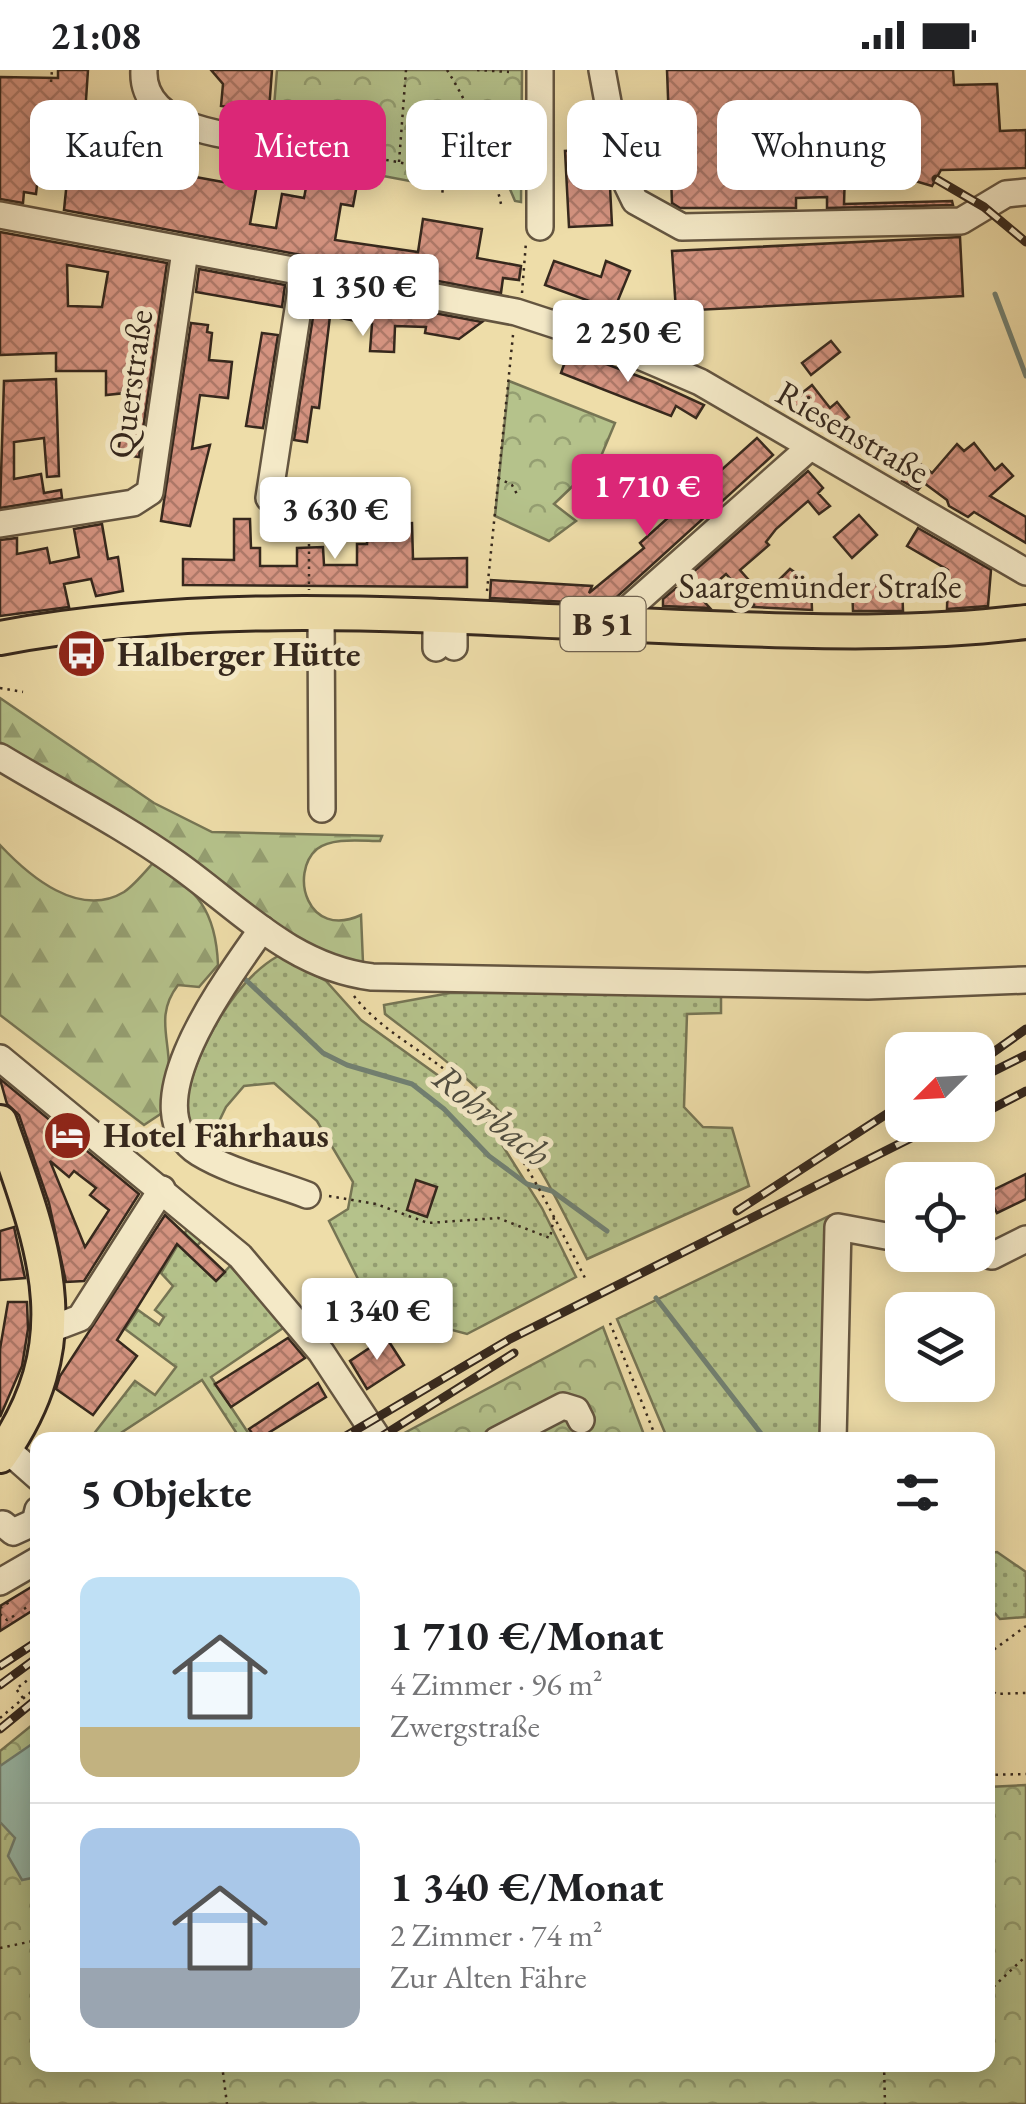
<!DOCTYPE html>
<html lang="de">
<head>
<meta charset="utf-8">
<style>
  :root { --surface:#fff; --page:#f6f6f6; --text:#202124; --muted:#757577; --line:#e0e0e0; --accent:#db2777 }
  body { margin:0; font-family:"EB Garamond",serif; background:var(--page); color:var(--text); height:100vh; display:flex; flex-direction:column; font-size:38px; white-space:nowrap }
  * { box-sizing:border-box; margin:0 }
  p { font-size:32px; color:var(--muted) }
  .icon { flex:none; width:55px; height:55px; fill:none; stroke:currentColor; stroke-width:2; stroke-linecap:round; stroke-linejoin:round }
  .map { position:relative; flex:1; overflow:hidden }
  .panel { position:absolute; left:30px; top:1362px; width:965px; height:640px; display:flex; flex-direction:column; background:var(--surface); border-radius:20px; box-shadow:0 5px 25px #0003 }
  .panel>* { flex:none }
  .banner { position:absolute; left:30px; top:30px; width:968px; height:90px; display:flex; gap:20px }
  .needle { width:65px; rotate:246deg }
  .buttons { position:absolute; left:885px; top:962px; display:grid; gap:20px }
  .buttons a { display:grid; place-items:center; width:110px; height:110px; border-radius:20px; background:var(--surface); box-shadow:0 5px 25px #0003; font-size:50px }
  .price { position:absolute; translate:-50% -85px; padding:0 22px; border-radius:10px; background:#fff; color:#222; font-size:32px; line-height:65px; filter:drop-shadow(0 2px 5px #0008) }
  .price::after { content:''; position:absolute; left:50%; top:60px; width:30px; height:22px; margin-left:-15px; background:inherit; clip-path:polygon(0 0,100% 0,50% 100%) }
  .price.selected { background:var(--accent); color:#fff }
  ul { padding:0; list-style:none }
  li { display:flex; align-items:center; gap:30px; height:250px; padding:0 50px }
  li+li { border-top:2px solid var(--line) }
  li span { display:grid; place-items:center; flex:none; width:280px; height:200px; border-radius:20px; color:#555 }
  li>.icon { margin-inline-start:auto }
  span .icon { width:120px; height:120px; fill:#fffc; stroke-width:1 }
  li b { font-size:42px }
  h2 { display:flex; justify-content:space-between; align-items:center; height:120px; padding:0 50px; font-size:42px }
  .chip { padding:0 35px; border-radius:20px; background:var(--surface); box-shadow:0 5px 25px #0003; font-size:35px; line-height:90px }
  .chip.selected { background:var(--accent); color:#fff }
  .status { display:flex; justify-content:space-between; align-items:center; height:70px; padding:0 50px; background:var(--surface); direction:ltr }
  .status svg { height:28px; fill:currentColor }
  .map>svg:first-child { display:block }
</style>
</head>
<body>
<div class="status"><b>21:08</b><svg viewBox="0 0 49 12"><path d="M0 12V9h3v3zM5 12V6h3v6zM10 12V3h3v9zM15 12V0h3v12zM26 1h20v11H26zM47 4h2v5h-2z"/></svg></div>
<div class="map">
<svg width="1026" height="2034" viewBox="0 0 1026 2034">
  <defs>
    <pattern id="grass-dots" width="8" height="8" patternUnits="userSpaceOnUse" patternTransform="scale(2.5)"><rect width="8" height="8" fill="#b5c28b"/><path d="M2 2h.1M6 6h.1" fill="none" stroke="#949e71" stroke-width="1.8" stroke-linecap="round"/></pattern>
    <pattern id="forest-firs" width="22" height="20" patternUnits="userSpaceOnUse" patternTransform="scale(2.5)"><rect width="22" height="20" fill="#b5c28b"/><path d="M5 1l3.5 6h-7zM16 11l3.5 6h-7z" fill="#949e71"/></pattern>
    <pattern id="park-crowns" width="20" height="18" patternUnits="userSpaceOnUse" patternTransform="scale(2.5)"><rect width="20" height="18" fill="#b5c28b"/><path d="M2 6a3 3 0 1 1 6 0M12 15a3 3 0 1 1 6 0" fill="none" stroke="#949e71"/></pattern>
    <pattern id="building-cross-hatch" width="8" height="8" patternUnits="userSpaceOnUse" patternTransform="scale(2.5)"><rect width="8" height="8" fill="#d49380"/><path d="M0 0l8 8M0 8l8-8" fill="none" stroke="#ad7868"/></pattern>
  </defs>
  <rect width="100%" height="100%" fill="#eedda9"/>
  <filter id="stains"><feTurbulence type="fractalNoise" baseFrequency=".002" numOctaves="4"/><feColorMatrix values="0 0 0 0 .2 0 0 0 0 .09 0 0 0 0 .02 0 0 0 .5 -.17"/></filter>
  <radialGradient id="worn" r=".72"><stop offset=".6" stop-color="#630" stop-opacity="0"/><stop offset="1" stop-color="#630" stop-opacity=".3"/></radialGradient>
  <!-- grass -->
  <g fill="url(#grass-dots)" stroke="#767554" stroke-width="2.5">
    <path d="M278 886 326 911 361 950 450 1014 489 1054 542 1138 576 1207 467 1264 373 1239 329 1151 348 1139 353 1112 317 1051 274 1013 244 1016 226 1037 210 1070 192 1060C190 1051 186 1039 187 1029 196 980 234 911 278 886Z"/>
    <path d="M450 923H721V943L687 944 684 1037 703 1057 732 1058 749 1116 587 1189C561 1138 536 1083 498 1040 465 1003 424 974 385 944L384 935Z"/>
    <polygon points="829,1146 824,1370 668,1370 617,1249"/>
    <polygon points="189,1156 203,1169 189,1185 216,1211 230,1196 286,1256 211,1307 253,1370 241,1370 202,1310 110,1370 89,1370 135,1311 155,1325 176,1297 125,1259 138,1240 159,1255 164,1247 155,1240 173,1216 161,1203"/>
    <polygon points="997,1482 1026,1502 1026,1547 1000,1549 988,1535 988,1483"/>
  </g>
  <!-- forest -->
  <g fill="url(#forest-firs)" stroke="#767554" stroke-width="2.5">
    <path d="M0 628 154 733 212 762 382 766 380 771C362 771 332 767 317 779 289 803 307 870 361 845L363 893 334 889 304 874 0 672Z"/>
    <path d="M0 775C29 806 79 849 124 822 134 815 144 803 152 794 198 818 216 842 218 895L199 917 178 915C155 945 170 968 169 1002 169 1016 164 1030 162 1043L144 1055 0 945Z"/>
  </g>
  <!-- park -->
  <g fill="url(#park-crowns)" stroke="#767554" stroke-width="2.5">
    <polygon points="277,0 522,0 521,132 515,131 509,117 444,108 436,116 362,102 364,93 271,74"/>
    <polygon points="509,311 615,353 599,391 554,434 576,451 549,471 495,446"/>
    <polygon points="603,1257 646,1370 393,1369"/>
    <polygon points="37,1651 38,1995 988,1995 988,1717 1026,1715 1026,2034 0,2034 0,1681"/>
  </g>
  <!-- water -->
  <polygon fill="#99bbab" stroke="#718072" stroke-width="2.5" points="32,1674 38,1675 37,1807 22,1810 8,1786 15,1768 0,1752 0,1696"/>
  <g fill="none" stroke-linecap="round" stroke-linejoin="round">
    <!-- stream -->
    <g stroke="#718072" stroke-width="5">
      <polyline points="995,224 1026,306"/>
      <polyline points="245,909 323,983 347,995 412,1014 444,1039 489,1086 527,1114 552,1121 607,1161"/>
      <polyline points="656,1228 766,1370"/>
    </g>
  </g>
  <!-- building -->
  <g fill="url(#building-cross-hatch)" stroke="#36281d" stroke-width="2.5" fill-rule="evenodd">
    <polygon points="58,0 88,0 84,60 101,62 99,91 138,97 141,68 171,72 168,102 223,112 228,82 262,86 250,154 276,158 282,124 304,128 313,81 346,87 361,93 353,136 341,134 335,170 418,182 423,149 482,159 477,188 521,196 519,210 503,208 501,223 64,140 69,91 40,88 36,124 24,122 23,133 0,129 0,7 58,8"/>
    <polygon points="211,0 272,0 268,54 235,50 236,38 221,36 223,14"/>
    <polygon points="667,0 953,0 954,15 997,14 1000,61 1026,60 1026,98 941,100 932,116 878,100 845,102 844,134 952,131 953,135 827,138 827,127 796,128 796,138 680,138 672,133"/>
    <polygon points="600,79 610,117 612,155 569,157 565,81"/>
    <path d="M0 162 167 193 139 387 118 384 126 323 106 325V301H56V283L0 285ZM67 195 108 202 102 237 68 236Z"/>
    <polygon points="960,167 963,226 676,241 672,181"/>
    <polygon points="554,191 601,207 606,191 630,201 614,240 545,215"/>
    <polygon points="199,199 285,215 282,237 196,222"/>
    <polygon points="317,221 482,252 459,269 425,263 426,257 395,256 394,282 370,281 372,254 330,246 319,338 312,337 307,372 294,370"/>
    <polygon points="191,253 208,255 207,262 212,263 209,290 232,292 228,328 200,325 192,379 210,375 190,456 161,451"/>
    <polygon points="262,263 278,265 263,358 246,356"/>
    <polygon points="831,271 840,282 811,305 802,293"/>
    <polygon points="569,280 654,312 704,335 696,348 676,336 671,346 561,303"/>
    <polygon points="56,309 59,406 47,407 44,368 14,372 14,409 41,404 44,423 61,420 62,428 0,438 4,311"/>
    <polygon points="812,315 830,338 837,332 849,347 832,361 819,347 811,354 792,331"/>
    <polygon points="757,368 773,385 609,534 490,528 491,510 592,516 589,523 644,478 640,473"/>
    <polygon points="974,373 995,400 1002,394 1013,406 990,426 1026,447 1026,473 974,442 968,447 949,436 947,430 924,413 918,420 902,411 918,392 932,403 957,374 964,381"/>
    <polygon points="808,401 823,418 818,423 830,436 819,444 808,431 776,459 766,472 769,475 740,500 763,526 790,499 804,509 805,515 811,515 812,540 752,537 754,535 726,504 700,527 710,538 663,536 663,529 676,518 704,519 691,504"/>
    <polygon points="381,420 403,423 398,454 412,453 413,489 467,488 467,517 183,515 183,489 234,490 234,449 250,449 251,478 260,478 260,496 297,496 297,478 323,477 324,495 357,495 357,474 367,474 367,462 380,462"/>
    <polygon points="859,445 877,465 852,488 834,467"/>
    <polygon points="102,454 108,489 118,487 123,521 96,526 91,509 64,514 69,537 0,546 0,470 17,468 17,484 47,478 50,493 79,487 74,459"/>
    <polygon points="918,458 991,500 988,536 947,539 948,500 907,476"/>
    <polygon points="902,513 903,541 853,541 852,514"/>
    <path d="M0 1009 139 1124 84 1211 66 1212 49 1133 19 1045 7 1034ZM50 1091 69 1107 74 1101 96 1118 90 1125 109 1140 85 1177Z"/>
    <polygon points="1026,1104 1026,1129 997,1143 987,1123"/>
    <polygon points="416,1110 437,1117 427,1147 407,1140"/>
    <polygon points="165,1145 225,1202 216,1211 177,1174 117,1270 137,1286 93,1345 56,1319 60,1306"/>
    <polygon points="14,1157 25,1208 0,1210 0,1161"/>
    <polygon points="8,1232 27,1232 28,1259 22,1296 0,1347 0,1279"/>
    <polygon points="386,1267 404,1295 367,1319 350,1291"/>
    <polygon points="288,1268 305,1288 231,1337 215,1314"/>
    <polygon points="318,1313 326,1327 257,1370 249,1359"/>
    <polygon points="38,1513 38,1537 0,1561 0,1536"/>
  </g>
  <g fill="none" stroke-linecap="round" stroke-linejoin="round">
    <defs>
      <g id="minor">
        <path d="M144 0C140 67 255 69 299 73"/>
        <polyline points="602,0 621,102 635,131 682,157 961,151 1006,124 1026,122"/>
        <polyline points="0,145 516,242 602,270 700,312 1026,502"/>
        <polyline points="540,157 540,0"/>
        <polyline points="269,428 304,200"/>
        <polyline points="0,454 133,433 150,422 185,181"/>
        <polyline points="321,541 322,739"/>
        <polyline points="436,545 436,578"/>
        <polyline points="454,546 454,577"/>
        <polyline points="610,555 809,378"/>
        <path d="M0 687C58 722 121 754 177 794 240 839 292 897 372 907L868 916 1026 910"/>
        <path d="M262 859C232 903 127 1038 199 1083 230 1102 273 1112 307 1125"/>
        <polyline points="0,988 240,1186 321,1282 379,1370"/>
        <polyline points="978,1183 992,1186 1026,1169"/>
        <polyline points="51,1259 80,1248 162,1119"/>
        <polyline points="497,1370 563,1336 576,1340 581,1350"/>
        <polyline points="833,1370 838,1157 902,1169"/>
        <polyline points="5,1378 38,1407"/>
        <polyline points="3,1454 13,1462 35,1452 38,1440"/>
        <polyline points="0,1512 38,1490"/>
      </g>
      <g id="major">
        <path d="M0 568C235 524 471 550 709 558 814 562 921 565 1026 552"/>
        <path d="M0 1052C43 1175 83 1268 0 1386"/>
      </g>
    </defs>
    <!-- minor casing -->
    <use href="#minor" stroke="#645540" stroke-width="30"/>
    <!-- major casing -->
    <use href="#major" stroke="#36281d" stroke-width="38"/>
    <!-- path -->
    <g stroke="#36281d" stroke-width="2.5" stroke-dasharray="2.5 5" stroke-linecap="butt">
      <path d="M447 0C472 39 491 89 501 134"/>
      <polyline points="477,0 509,2"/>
      <polyline points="51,12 52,0"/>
      <polyline points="320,77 438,100 444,108 442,126"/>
      <polyline points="399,92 406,0"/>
      <polyline points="522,223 526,172"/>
      <polyline points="498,408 512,415 518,426"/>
      <polyline points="288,437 309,461 309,520"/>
      <polyline points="487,521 513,265"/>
      <polyline points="0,618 23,622"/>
      <path d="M354 926C381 961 423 980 456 1009 517 1064 549 1138 586 1210"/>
      <polyline points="329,1126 376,1134 428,1153 498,1148 550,1168 554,1147"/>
      <polyline points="610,1253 657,1370"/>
      <polyline points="0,1538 11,1531"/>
      <polyline points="24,1539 38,1530"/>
      <polyline points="0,1544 7,1550 17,1544"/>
      <polyline points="988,1584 1026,1556"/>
      <polyline points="988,1617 996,1624 1026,1623"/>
      <polyline points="23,1628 16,1619 38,1602"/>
      <polyline points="0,1648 38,1616"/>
      <polyline points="988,1705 1026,1704"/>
      <polyline points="0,1878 38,1870"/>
      <polyline points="988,1922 1026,1886"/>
      <polyline points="222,1995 227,2034"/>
      <polyline points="884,1995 885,2034"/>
    </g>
    <!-- minor -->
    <use href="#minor" stroke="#f4e9c7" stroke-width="25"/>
    <!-- major -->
    <use href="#major" stroke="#eedda9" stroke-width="32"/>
    <defs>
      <g id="rail">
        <polyline points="936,109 984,137 1026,172"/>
        <polyline points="978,993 1026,959"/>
        <polyline points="978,1009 1026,985"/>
        <polyline points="978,1046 1026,1021"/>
        <polyline points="737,1141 902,1034"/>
        <polyline points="339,1370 510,1269 937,1055"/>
        <polyline points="376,1370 514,1283"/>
        <polyline points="0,1596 38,1571"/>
        <polyline points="0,1615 38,1587"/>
        <polyline points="0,1659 38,1628"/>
      </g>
    </defs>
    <!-- rail casing -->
    <use href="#rail" stroke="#36281d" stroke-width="9"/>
    <!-- rail -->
    <use href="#rail" stroke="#f4e9c7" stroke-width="5" stroke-dasharray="15" stroke-linecap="butt"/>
  </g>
  <!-- icons -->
  <defs>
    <symbol id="bus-disc" viewBox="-11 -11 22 22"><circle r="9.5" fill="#8f2418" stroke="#f4e9c7"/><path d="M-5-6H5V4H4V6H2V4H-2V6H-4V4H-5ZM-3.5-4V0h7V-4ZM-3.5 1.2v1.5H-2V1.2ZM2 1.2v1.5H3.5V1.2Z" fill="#fff"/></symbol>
    <symbol id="hotel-disc" viewBox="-11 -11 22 22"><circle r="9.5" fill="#8f2418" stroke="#f4e9c7"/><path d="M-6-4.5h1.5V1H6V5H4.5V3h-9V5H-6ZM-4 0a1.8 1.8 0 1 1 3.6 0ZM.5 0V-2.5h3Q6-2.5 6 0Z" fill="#fff"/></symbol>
  </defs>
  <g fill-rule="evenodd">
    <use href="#bus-disc" x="54" y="556" width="55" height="55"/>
    <use href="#hotel-disc" x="40" y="1038" width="55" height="55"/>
  </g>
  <g text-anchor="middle" stroke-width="10" stroke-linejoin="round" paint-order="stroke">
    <!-- shield labels -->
    <rect fill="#f4e9c7" stroke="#6f6250" stroke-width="2.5" x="560.5" y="527" width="85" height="54" rx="8"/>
    <g font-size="32" font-weight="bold" fill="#36281d">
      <text x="603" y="565">B 51</text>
    </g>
    <!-- street labels -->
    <g font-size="35" fill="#36281d" stroke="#f4e9c7">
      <text transform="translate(130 314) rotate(-82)" y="12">Querstraße</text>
      <text transform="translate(853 362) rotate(30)" y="12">Riesenstraße</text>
      <text x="820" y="528">Saargemünder Straße</text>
    </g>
    <!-- poi labels -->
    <g font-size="35" font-weight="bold" fill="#36281d" stroke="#f4e9c7" text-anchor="start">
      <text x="117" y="596">Halberger Hütte</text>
      <text x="103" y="1077">Hotel Fährhaus</text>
    </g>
    <!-- water labels -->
    <g font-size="38" font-style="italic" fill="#4f4d40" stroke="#f4e9c7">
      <text transform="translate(492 1045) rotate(39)" y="13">Rohrbach</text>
    </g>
  </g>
  <rect width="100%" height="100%" filter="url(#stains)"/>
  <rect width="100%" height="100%" fill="url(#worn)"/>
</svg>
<div class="buttons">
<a><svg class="needle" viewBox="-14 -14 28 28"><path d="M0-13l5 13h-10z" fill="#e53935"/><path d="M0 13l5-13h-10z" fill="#757577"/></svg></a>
<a><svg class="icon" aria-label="locate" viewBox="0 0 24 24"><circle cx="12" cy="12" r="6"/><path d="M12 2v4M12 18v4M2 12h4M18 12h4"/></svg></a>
<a><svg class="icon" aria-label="layers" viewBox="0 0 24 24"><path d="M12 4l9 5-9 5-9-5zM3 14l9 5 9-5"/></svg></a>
</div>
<b class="price" style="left:363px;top:269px">1 350 €</b>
<b class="price" style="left:628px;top:315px">2 250 €</b>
<b class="price selected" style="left:647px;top:469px">1 710 €</b>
<b class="price" style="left:335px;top:492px">3 630 €</b>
<b class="price" style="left:377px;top:1293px">1 340 €</b>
<div class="banner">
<a class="chip">Kaufen</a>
<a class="chip selected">Mieten</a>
<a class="chip">Filter</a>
<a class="chip">Neu</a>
<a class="chip">Wohnung</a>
</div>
<section class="panel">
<h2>5 Objekte<svg class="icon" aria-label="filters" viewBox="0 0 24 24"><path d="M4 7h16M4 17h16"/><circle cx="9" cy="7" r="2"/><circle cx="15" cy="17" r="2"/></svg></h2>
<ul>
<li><span style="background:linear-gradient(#bfe0f5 75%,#c2b280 0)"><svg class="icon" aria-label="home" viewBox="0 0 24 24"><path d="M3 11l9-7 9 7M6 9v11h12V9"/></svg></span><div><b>1 710 €/Monat</b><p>4 Zimmer · 96 m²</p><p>Zwergstraße</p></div></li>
<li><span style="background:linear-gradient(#a9c7e8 70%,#9aa5b1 0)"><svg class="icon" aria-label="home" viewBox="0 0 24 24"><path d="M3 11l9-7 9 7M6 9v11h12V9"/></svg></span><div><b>1 340 €/Monat</b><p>2 Zimmer · 74 m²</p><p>Zur Alten Fähre</p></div></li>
</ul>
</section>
</div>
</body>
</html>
